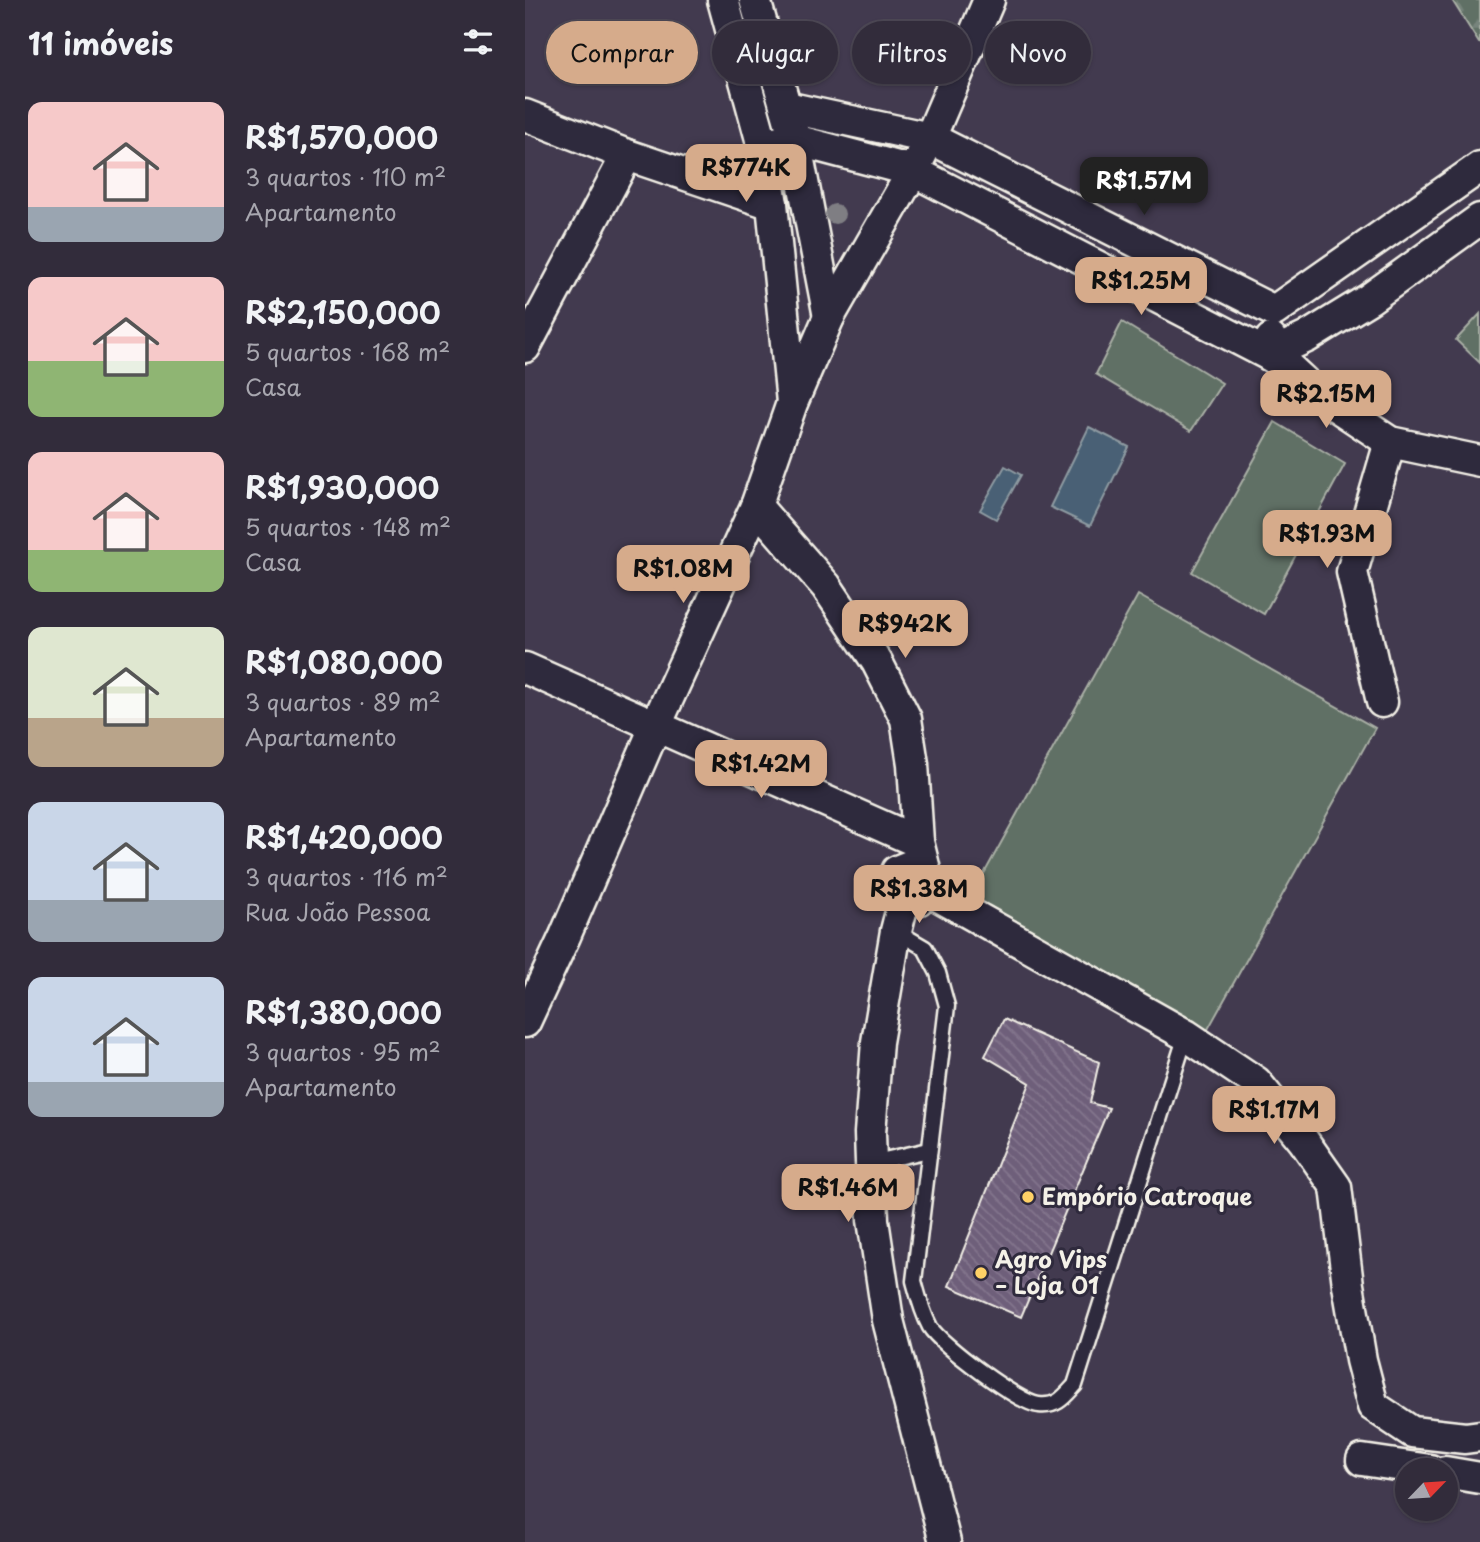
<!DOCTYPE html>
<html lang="pt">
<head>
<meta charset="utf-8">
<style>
  :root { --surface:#322c3b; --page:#3a3442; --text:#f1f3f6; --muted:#a8a7af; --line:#4d4855; --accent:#d6ab8b }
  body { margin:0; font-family:"Playpen Sans",sans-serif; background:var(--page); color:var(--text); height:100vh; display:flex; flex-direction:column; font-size:26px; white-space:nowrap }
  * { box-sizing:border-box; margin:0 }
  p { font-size:23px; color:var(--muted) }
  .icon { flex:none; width:38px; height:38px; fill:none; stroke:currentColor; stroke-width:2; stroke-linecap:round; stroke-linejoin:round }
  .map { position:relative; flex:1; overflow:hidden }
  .side { display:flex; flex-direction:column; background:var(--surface); width:525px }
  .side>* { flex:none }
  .banner { position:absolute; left:21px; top:21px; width:665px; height:63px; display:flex; gap:14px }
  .needle { width:46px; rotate:65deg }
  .tools { position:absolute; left:870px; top:1458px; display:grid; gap:14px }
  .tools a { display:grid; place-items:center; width:63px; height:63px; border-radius:50%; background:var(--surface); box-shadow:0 2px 5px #0004,0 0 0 2px var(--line); font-size:35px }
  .price { position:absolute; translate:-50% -60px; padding:0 16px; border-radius:14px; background:var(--accent); color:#111; font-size:23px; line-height:46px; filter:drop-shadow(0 2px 4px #0008) }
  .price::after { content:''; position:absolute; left:50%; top:42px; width:21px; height:16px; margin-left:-10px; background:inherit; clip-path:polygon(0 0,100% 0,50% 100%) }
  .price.current { background:#222; color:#fff }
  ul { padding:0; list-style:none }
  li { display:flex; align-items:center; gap:21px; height:175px; padding:0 28px }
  li span { display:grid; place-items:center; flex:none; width:196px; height:140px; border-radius:14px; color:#555 }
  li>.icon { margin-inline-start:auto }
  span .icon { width:84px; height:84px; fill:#fffc; stroke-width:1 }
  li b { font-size:30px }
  h2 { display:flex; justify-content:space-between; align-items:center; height:84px; padding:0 28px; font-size:30px }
  .pill { padding:0 24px; border-radius:32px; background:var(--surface); box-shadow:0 2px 5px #0004,0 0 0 2px var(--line); font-size:24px; line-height:63px }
  .pill.current { background:var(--accent); color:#111 }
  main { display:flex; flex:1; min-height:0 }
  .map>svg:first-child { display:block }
</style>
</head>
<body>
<main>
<section class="side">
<h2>11 imóveis<svg class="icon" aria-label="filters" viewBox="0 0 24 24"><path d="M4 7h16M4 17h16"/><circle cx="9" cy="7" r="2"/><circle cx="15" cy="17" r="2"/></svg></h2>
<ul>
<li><span style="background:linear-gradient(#f6c9c9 75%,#9aa5b1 0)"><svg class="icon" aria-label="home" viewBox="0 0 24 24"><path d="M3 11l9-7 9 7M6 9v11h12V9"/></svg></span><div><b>R$1,570,000</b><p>3 quartos · 110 m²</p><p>Apartamento</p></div></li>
<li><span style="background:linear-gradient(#f6c9c9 60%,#8fb573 0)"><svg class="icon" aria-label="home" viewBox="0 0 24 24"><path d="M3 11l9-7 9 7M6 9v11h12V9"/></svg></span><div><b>R$2,150,000</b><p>5 quartos · 168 m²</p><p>Casa</p></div></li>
<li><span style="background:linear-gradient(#f6c9c9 70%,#8fb573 0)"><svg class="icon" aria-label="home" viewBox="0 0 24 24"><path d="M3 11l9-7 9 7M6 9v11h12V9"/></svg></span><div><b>R$1,930,000</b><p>5 quartos · 148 m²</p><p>Casa</p></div></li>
<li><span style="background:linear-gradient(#dfe7d0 65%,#b9a48a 0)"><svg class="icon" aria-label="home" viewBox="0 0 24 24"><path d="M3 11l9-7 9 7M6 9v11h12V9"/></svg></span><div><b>R$1,080,000</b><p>3 quartos · 89 m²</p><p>Apartamento</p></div></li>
<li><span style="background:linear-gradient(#c9d6e8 70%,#9aa5b1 0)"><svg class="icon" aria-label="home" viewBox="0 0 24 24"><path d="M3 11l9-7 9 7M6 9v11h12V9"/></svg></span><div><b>R$1,420,000</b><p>3 quartos · 116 m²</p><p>Rua João Pessoa</p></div></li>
<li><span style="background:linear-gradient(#c9d6e8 75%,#9aa5b1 0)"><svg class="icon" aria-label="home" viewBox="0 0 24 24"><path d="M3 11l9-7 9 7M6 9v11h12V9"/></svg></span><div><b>R$1,380,000</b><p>3 quartos · 95 m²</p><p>Apartamento</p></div></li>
</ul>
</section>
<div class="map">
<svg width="955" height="1542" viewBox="0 0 955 1542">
  <defs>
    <pattern id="forest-firs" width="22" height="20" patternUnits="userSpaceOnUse" patternTransform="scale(1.75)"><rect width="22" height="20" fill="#606f65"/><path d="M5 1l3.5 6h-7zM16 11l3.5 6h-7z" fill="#77847b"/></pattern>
    <pattern id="building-back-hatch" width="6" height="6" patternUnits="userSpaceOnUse" patternTransform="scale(1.75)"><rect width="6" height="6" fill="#6e5e7a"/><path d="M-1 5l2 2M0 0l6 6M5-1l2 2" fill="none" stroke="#83768d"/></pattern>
  </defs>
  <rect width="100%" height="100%" fill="#423a4f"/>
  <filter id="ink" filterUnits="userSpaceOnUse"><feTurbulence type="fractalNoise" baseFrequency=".0143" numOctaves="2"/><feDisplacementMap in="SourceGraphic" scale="14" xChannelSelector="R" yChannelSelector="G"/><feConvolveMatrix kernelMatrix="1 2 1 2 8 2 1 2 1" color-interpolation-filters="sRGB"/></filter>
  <g filter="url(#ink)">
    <!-- grass -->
    <g fill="#606f65" stroke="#aab0a6" stroke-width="2">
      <polygon points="955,314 955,363 931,340"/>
      <polygon points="597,322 697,383 666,431 571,374"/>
      <polygon points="750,422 820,464 739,614 667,572"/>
      <polygon points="613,595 850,728 682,1031 445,899"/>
    </g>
    <!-- forest -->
    <polygon fill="url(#forest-firs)" stroke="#aab0a6" stroke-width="2" points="927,0 955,0 955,43 954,43"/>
    <!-- water -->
    <g fill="#4a6174" stroke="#8e9ba2" stroke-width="2">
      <polygon points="564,427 604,447 565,526 525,507"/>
      <polygon points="480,466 496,475 471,519 455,510"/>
    </g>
    <!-- building -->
    <polygon fill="url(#building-back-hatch)" stroke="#f4f1e8" stroke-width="2" points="479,1019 574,1062 565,1103 584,1108 496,1317 424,1286 505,1083 460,1056"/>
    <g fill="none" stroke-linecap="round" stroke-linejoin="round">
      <defs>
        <g id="service">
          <path d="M371 931 400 948 413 973 422 1006 389 1281C393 1296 397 1312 405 1327 415 1344 495 1404 514 1405 532 1407 539 1397 550 1385L661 1035"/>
          <polyline points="346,1163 404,1150"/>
        </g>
        <g id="minor">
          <polyline points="198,0 237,143 247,204 267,402"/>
          <polyline points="230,0 270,140 304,317"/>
          <polyline points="261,107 405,138 749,311 955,167"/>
          <polyline points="0,115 102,155 247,204"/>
          <polyline points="237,143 270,140 388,171 744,355 782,337 844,299 955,219"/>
          <polyline points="746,339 744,355 763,367 790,392 865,442 955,461"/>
          <polyline points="0,347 102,155"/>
          <path d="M231 506 301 586 352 662 381 719 388 764 393 842 401 874 403 890 393 900C388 900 383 901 379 900 366 895 368 881 372 871L387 865 401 874"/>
          <polyline points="0,668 393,842"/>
          <polyline points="857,702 827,572 865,442"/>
          <polyline points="403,890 661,1035 731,1082 778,1140 811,1187 823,1285 836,1360 848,1406 887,1432 940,1438 955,1436"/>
          <polyline points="379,900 371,931 352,1042 345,1133 348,1220 363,1320 420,1542"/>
          <polyline points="0,1022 40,936 131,725 231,506 267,403 304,317 388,171 405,138 464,0"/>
          <polyline points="837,1460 905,1470"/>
          <polyline points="920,1472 955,1478"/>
        </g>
      </defs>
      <!-- service casing -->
      <use href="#service" stroke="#f4f1e8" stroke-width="19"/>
      <!-- minor casing -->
      <use href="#minor" stroke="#f4f1e8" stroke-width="35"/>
      <!-- service -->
      <use href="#service" stroke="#2f2a3d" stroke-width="14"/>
      <!-- minor -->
      <use href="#minor" stroke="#2f2a3d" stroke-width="30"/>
    </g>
    <!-- trees -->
    <circle fill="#7f7e83" cx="310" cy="214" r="10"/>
  </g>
  <!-- markers -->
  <g fill="#ffd166" stroke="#2f2a3d" stroke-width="2.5">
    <circle cx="503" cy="1197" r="7"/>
    <circle cx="456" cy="1273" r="7"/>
  </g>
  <g text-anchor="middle" stroke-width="6" stroke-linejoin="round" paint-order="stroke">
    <!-- poi labels -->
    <g font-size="23" font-weight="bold" fill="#f4f1e8" stroke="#2f2a3d" text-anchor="start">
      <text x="517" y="1205">Empório Catroque</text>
      <text x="470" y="1268">Agro Vips<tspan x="470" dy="26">– Loja 01</tspan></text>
    </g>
  </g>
</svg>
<div class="tools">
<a><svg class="needle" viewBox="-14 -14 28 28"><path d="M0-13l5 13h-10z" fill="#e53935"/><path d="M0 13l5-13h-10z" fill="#a8a7af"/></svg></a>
</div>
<b class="price" style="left:221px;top:204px">R$774K</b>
<b class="price current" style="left:619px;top:217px">R$1.57M</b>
<b class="price" style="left:616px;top:317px">R$1.25M</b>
<b class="price" style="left:801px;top:430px">R$2.15M</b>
<b class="price" style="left:802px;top:570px">R$1.93M</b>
<b class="price" style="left:158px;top:605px">R$1.08M</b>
<b class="price" style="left:380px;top:660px">R$942K</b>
<b class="price" style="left:236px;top:800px">R$1.42M</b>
<b class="price" style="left:394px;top:925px">R$1.38M</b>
<b class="price" style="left:749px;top:1146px">R$1.17M</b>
<b class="price" style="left:323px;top:1224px">R$1.46M</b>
<div class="banner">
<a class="pill current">Comprar</a>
<a class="pill">Alugar</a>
<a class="pill">Filtros</a>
<a class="pill">Novo</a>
</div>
</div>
</main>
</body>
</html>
